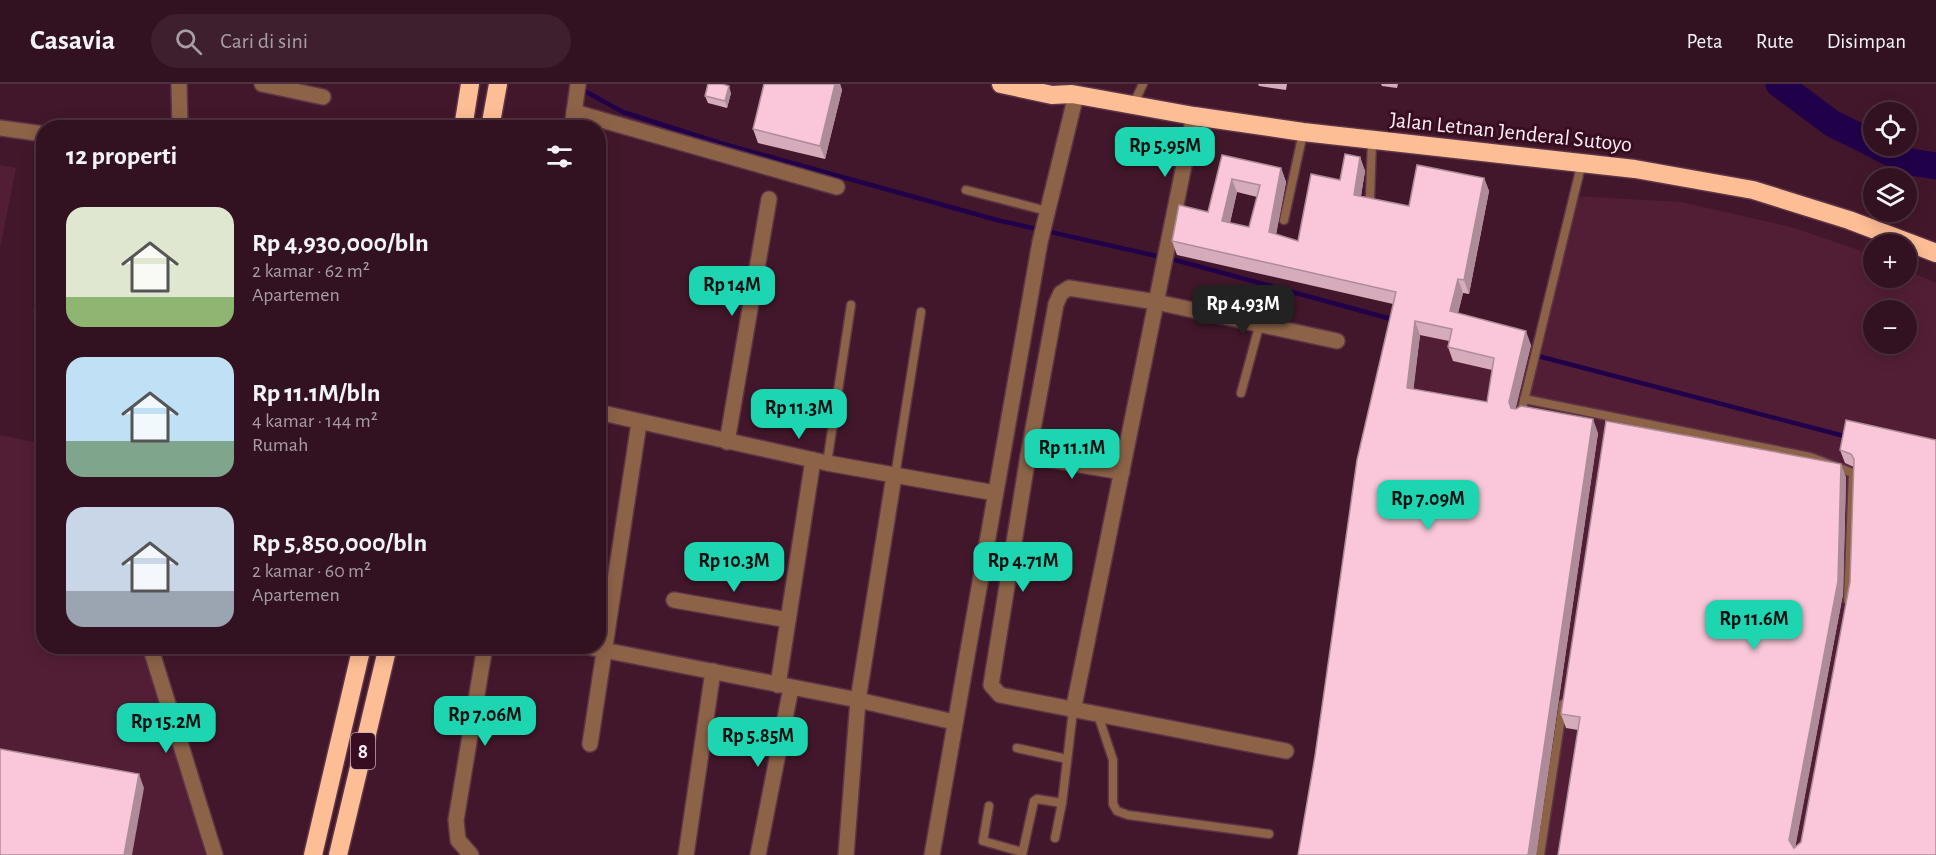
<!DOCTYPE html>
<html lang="id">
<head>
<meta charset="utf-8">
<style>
  :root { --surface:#321120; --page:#3d1f2d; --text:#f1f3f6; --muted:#a89da5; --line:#4d313e; --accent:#1dd5b1 }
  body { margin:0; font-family:"Alegreya Sans",sans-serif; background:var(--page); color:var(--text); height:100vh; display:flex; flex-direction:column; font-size:22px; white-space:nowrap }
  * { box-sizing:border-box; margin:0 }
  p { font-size:20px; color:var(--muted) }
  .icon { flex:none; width:33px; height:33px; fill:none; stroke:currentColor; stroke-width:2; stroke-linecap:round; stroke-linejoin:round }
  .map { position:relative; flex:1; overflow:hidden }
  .sheet { position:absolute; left:36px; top:36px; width:570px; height:534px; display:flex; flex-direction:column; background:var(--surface); border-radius:24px; box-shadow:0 3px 15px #0003,0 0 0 2px var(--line) }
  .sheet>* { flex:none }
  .fabs { position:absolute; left:1863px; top:18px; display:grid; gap:12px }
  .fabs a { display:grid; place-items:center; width:54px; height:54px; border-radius:50%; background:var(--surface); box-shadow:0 3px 15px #0003,0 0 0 2px var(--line); font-size:30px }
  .price { position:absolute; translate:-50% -51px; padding:0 14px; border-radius:12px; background:var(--accent); color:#111; font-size:20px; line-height:39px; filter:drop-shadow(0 2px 3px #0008) }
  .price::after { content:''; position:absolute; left:50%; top:36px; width:18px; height:14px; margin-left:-9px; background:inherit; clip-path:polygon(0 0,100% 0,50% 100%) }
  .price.active { background:#222; color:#fff }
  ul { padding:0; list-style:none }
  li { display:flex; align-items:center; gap:18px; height:150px; padding:0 30px }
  li span { display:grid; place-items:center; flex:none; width:168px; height:120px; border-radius:18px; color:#555 }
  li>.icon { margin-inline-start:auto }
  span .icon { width:72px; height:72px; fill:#fffc; stroke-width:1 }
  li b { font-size:26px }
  h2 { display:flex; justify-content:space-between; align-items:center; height:72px; padding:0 30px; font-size:26px }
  header { display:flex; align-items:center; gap:36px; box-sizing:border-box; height:84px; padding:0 30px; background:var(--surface); border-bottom:2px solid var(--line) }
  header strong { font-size:28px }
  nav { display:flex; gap:33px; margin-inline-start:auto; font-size:21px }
  .search { width:420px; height:54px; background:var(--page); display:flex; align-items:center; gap:15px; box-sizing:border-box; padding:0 21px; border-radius:33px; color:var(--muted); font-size:22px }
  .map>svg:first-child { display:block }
</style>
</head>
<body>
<header>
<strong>Casavia</strong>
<div class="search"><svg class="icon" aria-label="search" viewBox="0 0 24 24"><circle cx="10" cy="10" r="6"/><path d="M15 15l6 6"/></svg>Cari di sini</div>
<nav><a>Peta</a><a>Rute</a><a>Disimpan</a></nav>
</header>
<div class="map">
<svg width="1936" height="771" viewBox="0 0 1936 771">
  <rect width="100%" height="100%" fill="#43172b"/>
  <!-- built -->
  <g fill="#521e36" fill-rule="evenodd">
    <polygon points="0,81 16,84 0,164"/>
    <path d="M1573 112 1681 118 1791 143 1873 171 1874 194H1906L1907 186 1936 199V771H1306L1400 226 1536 262ZM1874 226H1906V260H1874Z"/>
    <polygon points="0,351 43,360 44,562 145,563 205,771 0,771"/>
  </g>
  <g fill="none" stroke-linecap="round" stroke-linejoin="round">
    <!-- stream -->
    <g stroke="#21004a" stroke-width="4.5">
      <polyline points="579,4 623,28 720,59 997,136 1179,177 1395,236"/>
      <polyline points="1534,271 1848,353"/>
    </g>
    <!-- river -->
    <g stroke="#21004a" stroke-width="27">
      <polyline points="1779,0 1833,40 1874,60"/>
      <polyline points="1877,62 1910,78 1936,82"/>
    </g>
    <defs>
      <g id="lane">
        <polyline points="1133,21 1143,0"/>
        <polyline points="966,106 1047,127"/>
        <polyline points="1370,114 1372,56"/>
        <polyline points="1284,136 1303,49"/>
        <polyline points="39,227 44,227"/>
        <polyline points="1241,309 1260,239"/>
        <polyline points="1524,315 1810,373 1853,389 1848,516"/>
        <polyline points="1520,333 1582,78"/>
        <polyline points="827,379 851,221"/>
        <polyline points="895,392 921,228"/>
        <polyline points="1098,631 1113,676 1113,720 1117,727 1128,731 1269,750"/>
        <polyline points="1017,664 1067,675"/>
        <polyline points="989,722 983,757 1022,768"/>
        <polyline points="1055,754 1062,719 1073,627"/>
        <polyline points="1022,771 1034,717 1037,715 1062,719"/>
        <polyline points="1540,771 1563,620"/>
      </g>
      <g id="street">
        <polyline points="179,0 180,44"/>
        <polyline points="262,0 323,13"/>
        <polyline points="574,28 837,103"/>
        <polyline points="0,44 44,50"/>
        <polyline points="572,44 578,0"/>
        <polyline points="598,328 827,379 995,409"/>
        <polyline points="727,358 769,115"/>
        <polyline points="1028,372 1122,388"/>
        <polyline points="674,516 788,536"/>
        <polyline points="150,562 215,771"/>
        <polyline points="583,562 858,616 954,638"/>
        <polyline points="778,601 813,376"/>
        <polyline points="1073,627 1194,32"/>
        <polyline points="590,660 639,339"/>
        <polyline points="1286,667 1000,611 991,601 1028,372 1056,220 1061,209 1069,204 1156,218 1337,257"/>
        <polyline points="471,771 458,756 456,736 485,562"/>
        <polyline points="686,771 713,587"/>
        <polyline points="758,771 791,604"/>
        <polyline points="846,771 858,616 894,392"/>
        <polyline points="932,771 1040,158 1076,11"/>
      </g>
      <g id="highway">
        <polyline points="1001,0 1052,11 1072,10 1194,32 1303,48 1635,85 1753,106 1849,136 1936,169"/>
        <polyline points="463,44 470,0"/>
        <polyline points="490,44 498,0"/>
        <polyline points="313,771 362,562"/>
        <polyline points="338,771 388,562"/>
      </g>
    </defs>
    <!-- lane casing -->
    <use href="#lane" stroke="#5d3547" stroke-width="11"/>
    <!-- street casing -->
    <use href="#street" stroke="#5d3547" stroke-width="18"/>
    <!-- highway casing -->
    <use href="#highway" stroke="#5d3547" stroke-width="21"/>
    <!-- lane -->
    <use href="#lane" stroke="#8d6347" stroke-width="8"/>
    <!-- street -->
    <use href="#street" stroke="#8d6347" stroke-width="15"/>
    <!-- highway -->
    <use href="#highway" stroke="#febe95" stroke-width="18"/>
  </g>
  <!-- wall -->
  <g fill="#d6abbb" fill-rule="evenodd">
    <polygon points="764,0 840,0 842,6 825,75 758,59 753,45"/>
    <polygon points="1258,0 1287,0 1286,6 1259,2"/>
    <polygon points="1381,0 1398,0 1397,4 1382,2"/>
    <polygon points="731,9 727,24 708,19 705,12"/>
    <path d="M1222 71 1281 84 1286 98 1276 150 1298 157 1340 96 1360 73 1365 87 1361 112 1409 122 1484 94 1489 107 1469 210 1463 209 1458 229 1531 261 1515 325 1598 349 1536 771H1298L1393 220 1177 171 1172 157 1208 128ZM1237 108 1257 113 1249 143 1230 139ZM1420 251 1449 257 1448 263 1453 277 1492 286 1487 318 1413 306Z"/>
    <polygon points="1936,356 1936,771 1558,771 1578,646 1566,644 1561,630 1846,393 1843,510 1795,763 1801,758 1850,498 1854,383 1845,379 1840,366"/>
  </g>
  <!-- shaded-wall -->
  <g fill="#ae8b98">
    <polygon points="835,0 840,0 842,6 825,75 820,62"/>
    <polygon points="729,2 731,9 727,24 725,17"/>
    <polygon points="1360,73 1365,87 1359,124 1354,111"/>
    <polygon points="1281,84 1286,98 1274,162 1269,148"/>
    <polygon points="1484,94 1489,107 1469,210 1464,196"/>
    <polygon points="1232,95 1237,108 1227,151 1222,137"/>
    <polygon points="1458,195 1463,209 1455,241 1450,227"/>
    <polygon points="1415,237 1420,251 1412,318 1407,304"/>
    <polygon points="1526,247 1531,261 1514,332 1509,318"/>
    <polygon points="1593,335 1598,349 1536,771 1528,771"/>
    <polygon points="1841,380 1846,393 1843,510 1794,770 1789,756"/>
    <polygon points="139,690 144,704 132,771 124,771"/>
  </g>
  <!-- building -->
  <g fill="#f9c7d9" stroke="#ae8b98" stroke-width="1.5" fill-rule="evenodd">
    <polygon points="708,0 722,0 729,2 725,17 705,12"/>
    <polygon points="764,0 835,0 820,62 753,45"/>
    <path d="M1345 70 1360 73 1354 111 1409 122 1417 81 1484 94 1464 196 1458 195 1450 227 1526 247 1509 318 1511 324 1516 325 1521 322 1593 335 1528 771H1298L1315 672 1357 376 1396 208 1172 157 1179 121 1208 128 1222 71 1281 84 1269 148 1298 157 1311 90 1340 96ZM1232 95 1260 101 1249 143 1222 137ZM1415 237 1452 245 1448 263 1494 274 1487 318 1407 304Z"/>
    <polygon points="1846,336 1936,356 1936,771 1558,771 1580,633 1561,630 1606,337 1841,380 1838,497 1789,756 1794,764 1801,758 1850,498 1854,375 1851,370 1840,366"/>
    <polygon points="0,665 139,690 124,771 0,771"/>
  </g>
  <g text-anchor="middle" stroke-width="6" stroke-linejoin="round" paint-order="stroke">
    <!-- shield labels -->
    <rect fill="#380c21" stroke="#c2acb5" stroke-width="1.5" x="351" y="649" width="24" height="36" rx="4.5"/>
    <g font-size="21" font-weight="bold" fill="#fdf0f5">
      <text x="363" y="674">8</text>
    </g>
    <!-- street labels -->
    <g font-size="22" fill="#fdf0f5" stroke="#380c21">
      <text transform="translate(1511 47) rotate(6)" y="8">Jalan Letnan Jenderal Sutoyo</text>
    </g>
  </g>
</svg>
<div class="fabs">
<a><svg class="icon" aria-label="locate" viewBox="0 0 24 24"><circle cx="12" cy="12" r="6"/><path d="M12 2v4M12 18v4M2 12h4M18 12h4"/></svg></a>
<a><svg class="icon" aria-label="layers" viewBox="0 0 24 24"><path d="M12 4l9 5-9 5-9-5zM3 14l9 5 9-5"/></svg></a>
<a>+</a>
<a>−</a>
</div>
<b class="price" style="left:1165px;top:94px">Rp 5.95M</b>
<b class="price" style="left:732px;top:233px">Rp 14M</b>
<b class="price active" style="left:1243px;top:252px">Rp 4.93M</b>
<b class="price" style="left:799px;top:356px">Rp 11.3M</b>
<b class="price" style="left:1072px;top:396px">Rp 11.1M</b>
<b class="price" style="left:1428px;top:447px">Rp 7.09M</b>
<b class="price" style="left:734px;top:509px">Rp 10.3M</b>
<b class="price" style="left:1023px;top:509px">Rp 4.71M</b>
<b class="price" style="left:1754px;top:567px">Rp 11.6M</b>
<b class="price" style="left:485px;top:663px">Rp 7.06M</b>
<b class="price" style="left:166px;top:670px">Rp 15.2M</b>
<b class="price" style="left:758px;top:684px">Rp 5.85M</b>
<section class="sheet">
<h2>12 properti<svg class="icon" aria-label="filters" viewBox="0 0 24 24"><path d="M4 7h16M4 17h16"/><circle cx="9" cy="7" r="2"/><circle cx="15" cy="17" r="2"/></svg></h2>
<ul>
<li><span style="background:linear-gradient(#dfe7d0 75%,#8fb573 0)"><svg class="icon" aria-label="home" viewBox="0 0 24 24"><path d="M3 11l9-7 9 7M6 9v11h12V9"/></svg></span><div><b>Rp 4,930,000/bln</b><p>2 kamar · 62 m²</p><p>Apartemen</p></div></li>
<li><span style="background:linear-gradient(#bfe0f5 70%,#7fa58c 0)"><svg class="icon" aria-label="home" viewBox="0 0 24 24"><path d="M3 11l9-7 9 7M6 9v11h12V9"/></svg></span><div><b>Rp 11.1M/bln</b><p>4 kamar · 144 m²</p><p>Rumah</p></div></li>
<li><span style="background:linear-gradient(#c9d6e8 70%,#9aa5b1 0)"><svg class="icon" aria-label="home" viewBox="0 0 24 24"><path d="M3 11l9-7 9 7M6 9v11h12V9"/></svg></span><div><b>Rp 5,850,000/bln</b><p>2 kamar · 60 m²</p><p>Apartemen</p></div></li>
</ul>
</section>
</div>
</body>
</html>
